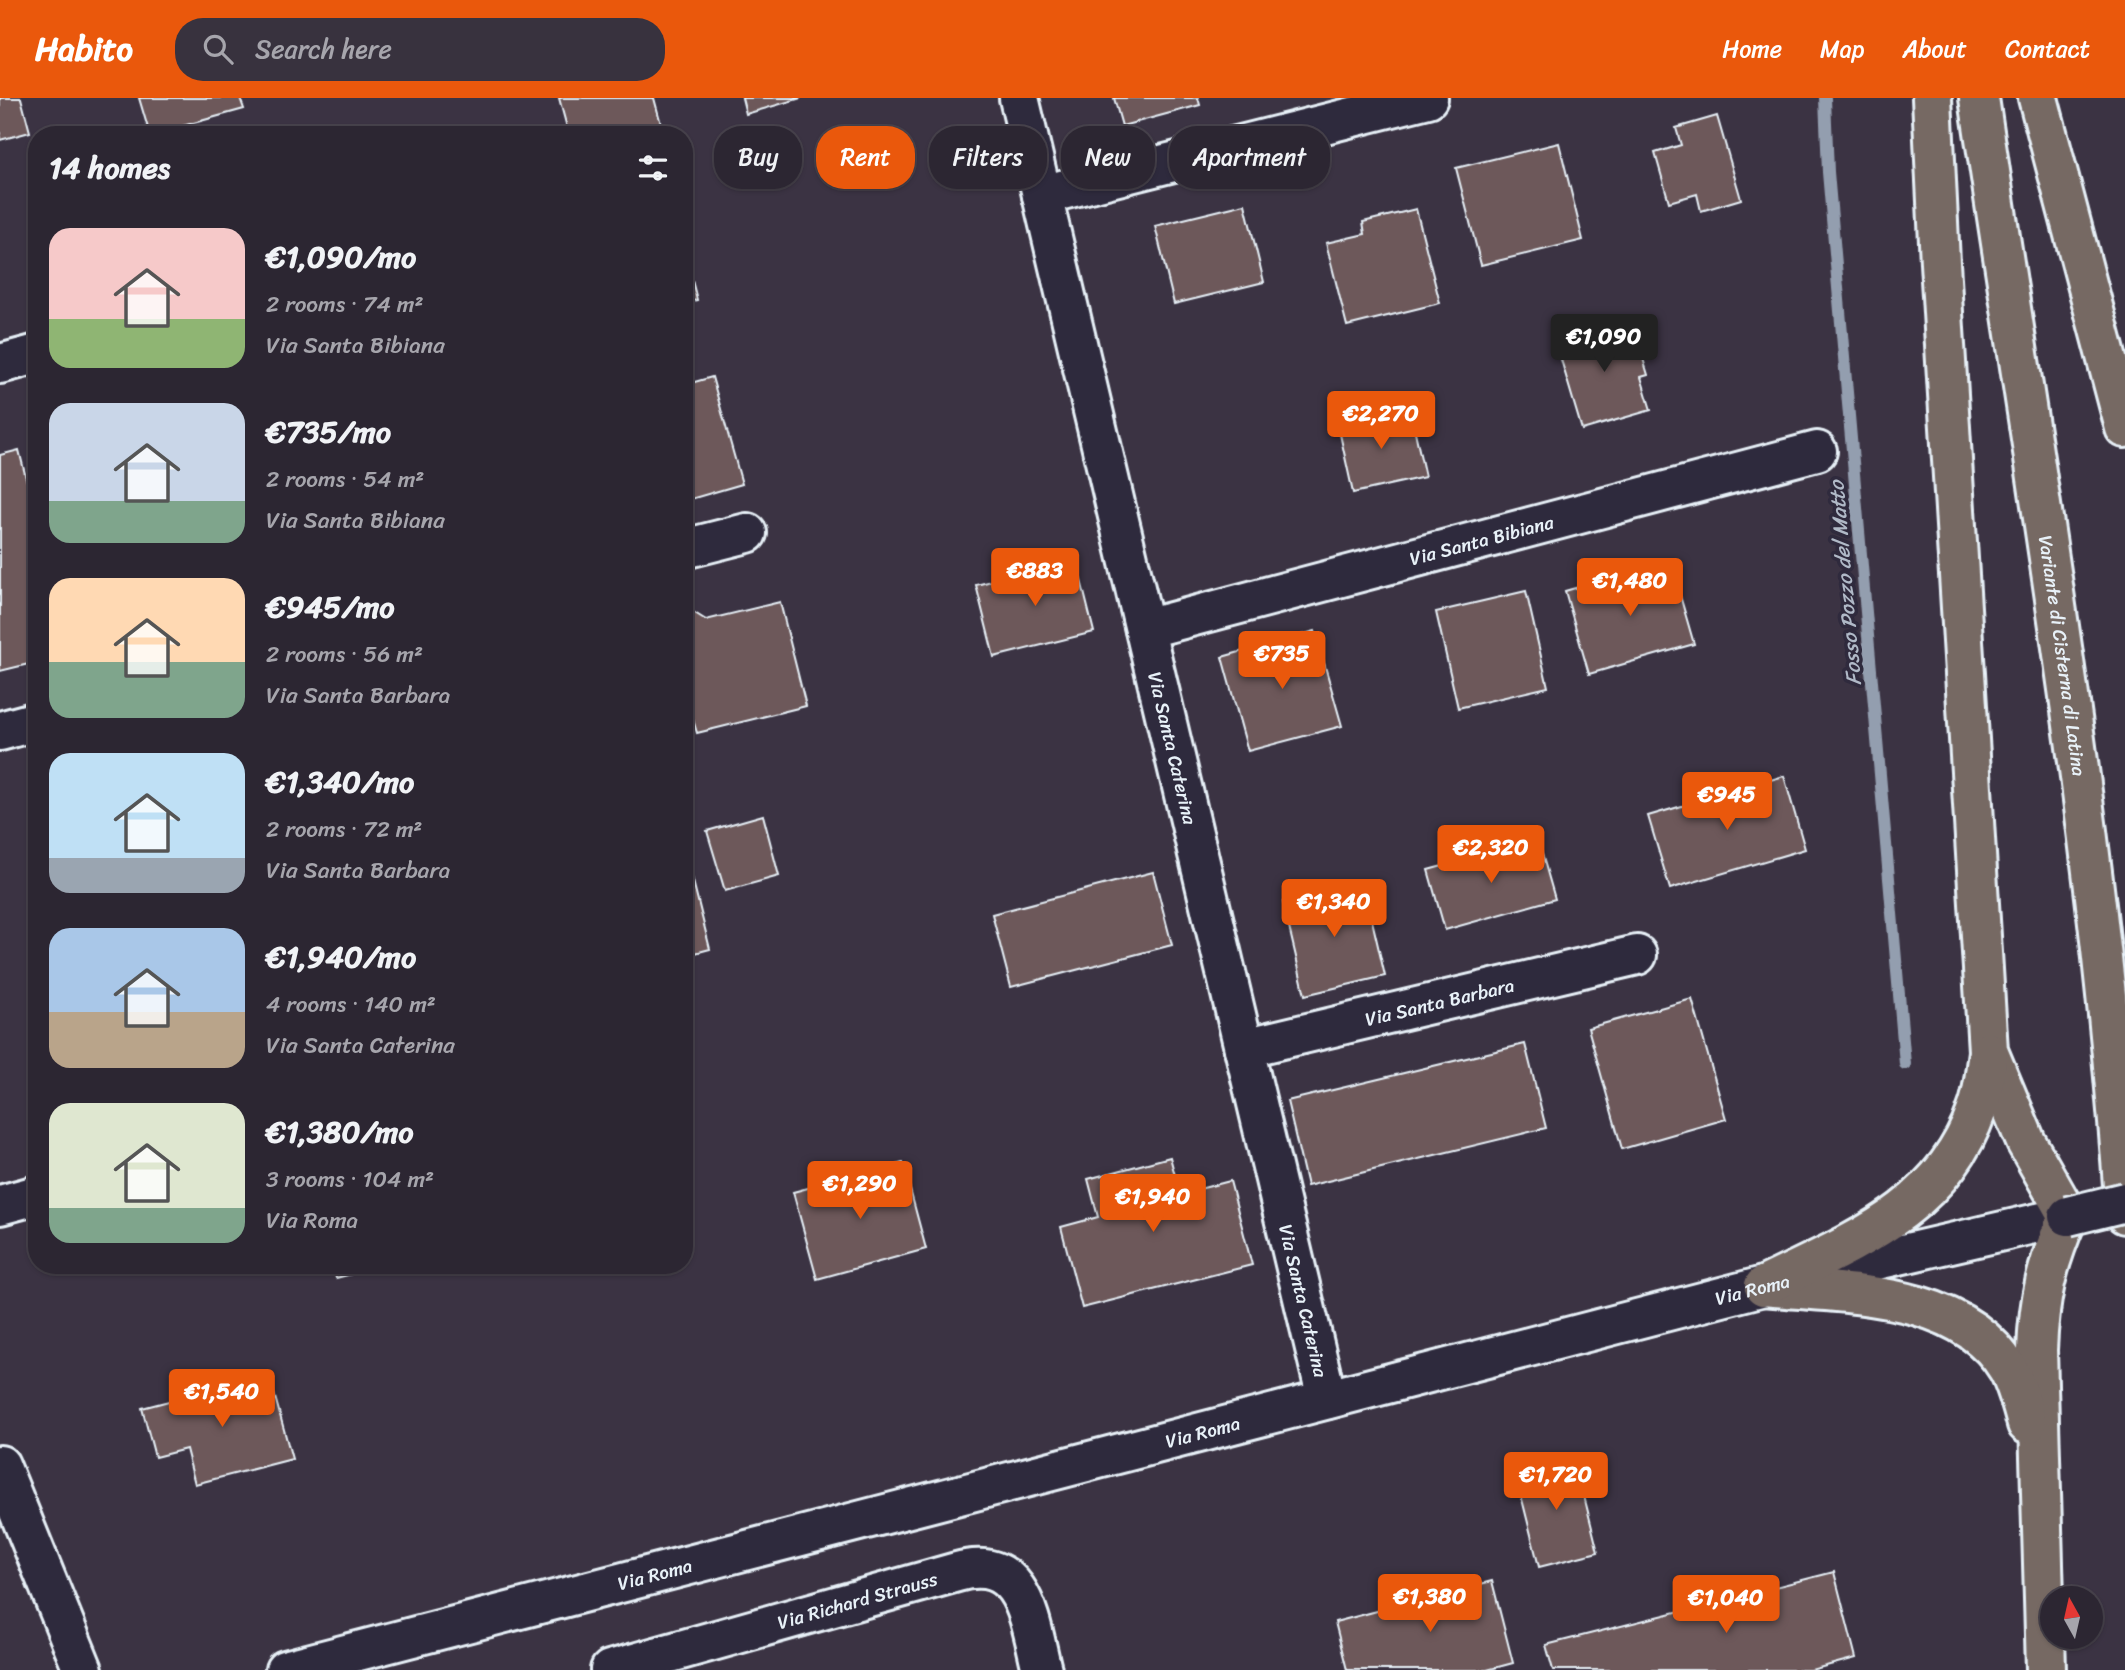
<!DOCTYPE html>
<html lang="en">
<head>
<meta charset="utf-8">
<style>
  :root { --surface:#2c2632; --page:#38323e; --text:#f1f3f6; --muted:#a6a5ac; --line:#48434d; --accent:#ea580c }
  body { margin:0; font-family:Sriracha,sans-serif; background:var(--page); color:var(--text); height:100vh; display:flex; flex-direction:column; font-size:26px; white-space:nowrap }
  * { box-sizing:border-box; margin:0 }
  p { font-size:23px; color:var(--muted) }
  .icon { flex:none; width:38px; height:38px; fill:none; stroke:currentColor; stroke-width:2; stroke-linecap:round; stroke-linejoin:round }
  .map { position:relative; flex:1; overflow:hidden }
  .side { position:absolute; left:28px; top:28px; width:665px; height:1148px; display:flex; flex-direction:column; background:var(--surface); border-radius:28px; box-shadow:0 2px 5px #0004,0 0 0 2px var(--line) }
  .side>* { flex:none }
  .hud { position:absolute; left:714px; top:28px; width:665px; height:63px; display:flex; gap:14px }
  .needle { width:46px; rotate:352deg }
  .tools { position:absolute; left:2040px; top:1488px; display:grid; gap:14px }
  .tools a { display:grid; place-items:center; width:63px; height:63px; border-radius:50%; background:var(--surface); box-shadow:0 2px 5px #0004,0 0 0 2px var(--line); font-size:35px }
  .price { position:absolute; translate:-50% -60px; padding:0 16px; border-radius:7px; background:var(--accent); color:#fff; font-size:23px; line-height:46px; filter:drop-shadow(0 2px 4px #0008) }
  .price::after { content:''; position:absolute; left:50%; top:42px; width:21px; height:16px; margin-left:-10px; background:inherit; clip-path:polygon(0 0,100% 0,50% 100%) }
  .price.active { background:#222; color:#fff }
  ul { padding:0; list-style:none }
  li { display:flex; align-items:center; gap:21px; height:175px; padding:0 21px }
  li span { display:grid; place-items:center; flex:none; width:196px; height:140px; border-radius:21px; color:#555 }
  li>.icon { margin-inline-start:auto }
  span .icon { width:84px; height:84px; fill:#fffc; stroke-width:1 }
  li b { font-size:30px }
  h2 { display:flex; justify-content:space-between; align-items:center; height:84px; padding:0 21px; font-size:30px }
  .tag { padding:0 24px; border-radius:28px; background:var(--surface); box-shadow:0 2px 5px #0004,0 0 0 2px var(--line); font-size:24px; line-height:63px }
  .tag.active { background:var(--accent); color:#fff }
  header { display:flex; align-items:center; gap:42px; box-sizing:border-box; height:98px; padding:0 35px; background:var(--accent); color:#fff }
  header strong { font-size:33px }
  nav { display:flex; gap:38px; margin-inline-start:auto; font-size:24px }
  .search { width:490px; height:63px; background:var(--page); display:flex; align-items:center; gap:18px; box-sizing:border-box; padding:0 24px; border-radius:28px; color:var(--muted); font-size:26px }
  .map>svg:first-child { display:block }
</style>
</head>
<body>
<header>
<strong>Habito</strong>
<div class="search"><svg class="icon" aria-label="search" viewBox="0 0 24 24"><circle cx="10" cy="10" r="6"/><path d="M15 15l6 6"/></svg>Search here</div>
<nav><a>Home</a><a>Map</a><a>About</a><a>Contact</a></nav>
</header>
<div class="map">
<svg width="2125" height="1572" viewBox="0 0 2125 1572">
  <rect width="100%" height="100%" fill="#3b3343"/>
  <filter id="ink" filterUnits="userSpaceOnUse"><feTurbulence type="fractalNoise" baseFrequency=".0143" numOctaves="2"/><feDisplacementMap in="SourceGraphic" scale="14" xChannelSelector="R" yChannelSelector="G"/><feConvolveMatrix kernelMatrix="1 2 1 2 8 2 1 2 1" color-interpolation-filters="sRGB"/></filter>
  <g filter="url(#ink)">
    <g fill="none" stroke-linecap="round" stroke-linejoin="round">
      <!-- stream -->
      <polyline stroke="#939eaf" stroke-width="12" points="1825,0 1828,74 1905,966"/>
    </g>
    <!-- building -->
    <g fill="#6d595a" stroke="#e8f1f8" stroke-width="2">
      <polygon points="0,0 21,0 30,34 0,42"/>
      <polygon points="139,0 240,0 244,11 150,37"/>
      <polygon points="559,0 654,0 664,37 569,37"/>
      <polygon points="742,0 801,0 746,16"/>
      <polygon points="1114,0 1198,0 1200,7 1122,28"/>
      <polygon points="1717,18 1741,101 1701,113 1697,96 1669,104 1655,55 1681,47 1676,30"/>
      <polygon points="1559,45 1583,142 1481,167 1456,70"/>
      <polygon points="1245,106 1264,184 1174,206 1155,128"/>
      <polygon points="1416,111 1440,205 1347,228 1326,145 1365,136 1363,124"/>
      <polygon points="684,151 697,202 684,205"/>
      <polygon points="1601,225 1605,239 1634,231 1648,277 1641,279 1651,312 1582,332 1554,238"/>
      <polygon points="712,279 742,386 684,403 684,287"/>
      <polygon points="1410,311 1425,379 1353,395 1338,327"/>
      <polygon points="19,352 37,424 37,564 0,573 0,357"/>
      <polygon points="1076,462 1094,534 994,559 976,487"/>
      <polygon points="1670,463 1694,546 1589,576 1565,493"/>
      <polygon points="1526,493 1548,589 1458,610 1436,514"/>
      <polygon points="780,504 806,608 697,635 684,591 684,521 690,512 706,522"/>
      <polygon points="1315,533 1342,628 1248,653 1222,559"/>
      <polygon points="1784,678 1805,751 1670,791 1648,718"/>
      <polygon points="763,717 779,778 725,793 707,733"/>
      <polygon points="1538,742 1555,801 1445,832 1428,772"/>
      <polygon points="684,747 710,851 684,858"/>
      <polygon points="1153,774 1172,847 1011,889 992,816"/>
      <polygon points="1363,784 1385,878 1305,897 1283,804"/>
      <polygon points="1692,901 1726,1021 1622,1051 1588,930"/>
      <polygon points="1525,946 1546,1030 1307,1088 1287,1003"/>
      <polygon points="1170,1059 1180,1096 1230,1083 1252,1167 1082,1210 1061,1129 1098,1119 1088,1081"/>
      <polygon points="903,1065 926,1151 817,1181 793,1094"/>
      <polygon points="332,1167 387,1167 336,1180"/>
      <polygon points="269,1277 292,1361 195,1386 186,1351 155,1359 142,1310"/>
      <polygon points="1574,1358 1598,1454 1539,1469 1515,1373"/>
      <polygon points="1834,1474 1856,1560 1811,1572 1553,1572 1546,1547"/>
      <polygon points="1492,1483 1513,1565 1487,1572 1347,1572 1335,1524"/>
    </g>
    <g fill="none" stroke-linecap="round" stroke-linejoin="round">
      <defs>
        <g id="street">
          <path id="s1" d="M1019 0 1327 1301"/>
          <polyline points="1042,97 1428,0"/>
          <polyline points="0,266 37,256"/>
          <polyline points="684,451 747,435"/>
          <path id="s2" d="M1145 531 1817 353"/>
          <polyline points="0,633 37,623"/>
          <path id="s3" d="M1244 950 1637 857"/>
          <polyline points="0,1107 37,1097"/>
          <polyline points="0,1367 83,1572"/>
          <path id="s4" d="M610 1572 957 1474C1025 1455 1030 1525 1042 1572"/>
        </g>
        <g id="secondary">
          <path id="s5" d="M285 1572 1764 1188 2068 1118"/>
        </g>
        <g id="primary">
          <path d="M1932 0 1940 165 1988 953 2026 1044 2068 1118C2047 1166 2039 1199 2037 1252L2046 1572"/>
          <path id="s6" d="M1979 0C2034 371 2100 742 2125 1116"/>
          <polyline points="2038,0 2125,330"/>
          <path d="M1764 1188C1843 1196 1962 1192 2008 1271 2017 1287 2022 1308 2027 1326"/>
          <path d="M1764 1188C1851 1145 1942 1112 1977 1012 1984 994 1985 973 1988 954"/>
        </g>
      </defs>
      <!-- street casing -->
      <use href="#street" stroke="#e8f1f8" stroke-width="44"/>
      <!-- secondary casing -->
      <use href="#secondary" stroke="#e8f1f8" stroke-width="44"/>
      <!-- primary casing -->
      <use href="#primary" stroke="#e8f1f8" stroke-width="44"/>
      <!-- street -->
      <use href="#street" stroke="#2f2a3d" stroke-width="38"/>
      <!-- secondary -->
      <use href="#secondary" stroke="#2f2a3d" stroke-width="38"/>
      <!-- primary -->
      <use href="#primary" stroke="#766964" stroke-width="38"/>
      <defs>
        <polyline id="secondary-bridge" points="2068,1118 2125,1104"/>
      </defs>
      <!-- secondary-bridge casing -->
      <use href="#secondary-bridge" stroke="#e8f1f8" stroke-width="44" stroke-linecap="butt"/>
      <!-- secondary-bridge -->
      <use href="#secondary-bridge" stroke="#2f2a3d" stroke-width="38"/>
    </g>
  </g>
  <g text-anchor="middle" stroke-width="7" stroke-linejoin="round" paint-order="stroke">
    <!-- street labels -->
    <g font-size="19" fill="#e8f1f8" stroke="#2f2a3d">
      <text dy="7" stroke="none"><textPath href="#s2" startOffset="348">Via Santa Bibiana</textPath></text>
      <text dy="7" stroke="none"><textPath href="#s6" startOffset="564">Variante di Cisterna di Latina</textPath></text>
      <text dy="7" stroke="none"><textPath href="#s1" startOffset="668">Via Santa Caterina</textPath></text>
      <text dy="7" stroke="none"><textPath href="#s3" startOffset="201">Via Santa Barbara</textPath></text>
      <text dy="7" stroke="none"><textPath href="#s5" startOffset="1516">Via Roma</textPath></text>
      <text dy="7" stroke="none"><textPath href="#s1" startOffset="1236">Via Santa Caterina</textPath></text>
      <text dy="7" stroke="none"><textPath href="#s5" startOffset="948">Via Roma</textPath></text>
      <text dy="7" stroke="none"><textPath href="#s5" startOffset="382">Via Roma</textPath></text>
      <text dy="7" stroke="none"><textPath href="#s4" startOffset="257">Via Richard Strauss</textPath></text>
    </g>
    <!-- water labels -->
    <g font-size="21" font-style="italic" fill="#b0b9c7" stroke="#2f2a3d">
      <text transform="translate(1845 485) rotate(-95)" y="7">Fosso Pozzo del Matto</text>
    </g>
  </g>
</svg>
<div class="tools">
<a><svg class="needle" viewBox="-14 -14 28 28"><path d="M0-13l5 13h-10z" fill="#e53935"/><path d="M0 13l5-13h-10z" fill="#a6a5ac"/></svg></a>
</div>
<b class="price active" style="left:1604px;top:276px">€1,090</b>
<b class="price" style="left:1381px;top:353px">€2,270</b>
<b class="price" style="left:1035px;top:510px">€883</b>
<b class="price" style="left:1630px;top:520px">€1,480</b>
<b class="price" style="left:1282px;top:593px">€735</b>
<b class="price" style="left:1727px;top:734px">€945</b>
<b class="price" style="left:1491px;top:787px">€2,320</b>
<b class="price" style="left:1334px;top:841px">€1,340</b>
<b class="price" style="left:860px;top:1123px">€1,290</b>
<b class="price" style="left:1153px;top:1136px">€1,940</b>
<b class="price" style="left:222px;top:1331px">€1,540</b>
<b class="price" style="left:1556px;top:1414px">€1,720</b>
<b class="price" style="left:1430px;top:1536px">€1,380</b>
<b class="price" style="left:1726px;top:1537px">€1,040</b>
<div class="hud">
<a class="tag">Buy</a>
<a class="tag active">Rent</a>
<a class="tag">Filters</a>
<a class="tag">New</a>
<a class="tag">Apartment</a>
</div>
<section class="side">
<h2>14 homes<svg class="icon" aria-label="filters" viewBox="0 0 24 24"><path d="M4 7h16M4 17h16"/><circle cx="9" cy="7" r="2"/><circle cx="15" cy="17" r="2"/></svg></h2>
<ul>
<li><span style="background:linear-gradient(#f6c9c9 65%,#8fb573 0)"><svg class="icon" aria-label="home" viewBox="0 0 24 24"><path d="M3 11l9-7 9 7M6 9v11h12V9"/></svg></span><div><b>€1,090/mo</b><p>2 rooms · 74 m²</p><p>Via Santa Bibiana</p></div></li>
<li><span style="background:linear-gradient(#c9d6e8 70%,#7fa58c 0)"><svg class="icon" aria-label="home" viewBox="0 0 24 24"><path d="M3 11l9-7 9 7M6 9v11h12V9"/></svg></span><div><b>€735/mo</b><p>2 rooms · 54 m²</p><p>Via Santa Bibiana</p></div></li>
<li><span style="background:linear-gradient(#ffd9b3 60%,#7fa58c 0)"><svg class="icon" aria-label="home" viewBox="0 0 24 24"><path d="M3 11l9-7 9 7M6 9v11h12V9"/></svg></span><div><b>€945/mo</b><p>2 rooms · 56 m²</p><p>Via Santa Barbara</p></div></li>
<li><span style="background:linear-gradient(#bfe0f5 75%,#9aa5b1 0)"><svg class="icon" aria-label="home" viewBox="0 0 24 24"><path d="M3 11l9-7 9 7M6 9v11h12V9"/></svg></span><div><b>€1,340/mo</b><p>2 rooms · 72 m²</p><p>Via Santa Barbara</p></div></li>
<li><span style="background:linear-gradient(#a9c7e8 60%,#b9a48a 0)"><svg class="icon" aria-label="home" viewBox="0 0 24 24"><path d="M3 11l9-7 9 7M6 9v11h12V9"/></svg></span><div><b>€1,940/mo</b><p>4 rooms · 140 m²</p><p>Via Santa Caterina</p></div></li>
<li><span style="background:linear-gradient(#dfe7d0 75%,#7fa58c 0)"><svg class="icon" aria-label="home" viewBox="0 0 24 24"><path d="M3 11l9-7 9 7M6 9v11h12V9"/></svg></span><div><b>€1,380/mo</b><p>3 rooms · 104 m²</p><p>Via Roma</p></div></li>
</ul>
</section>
</div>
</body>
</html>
